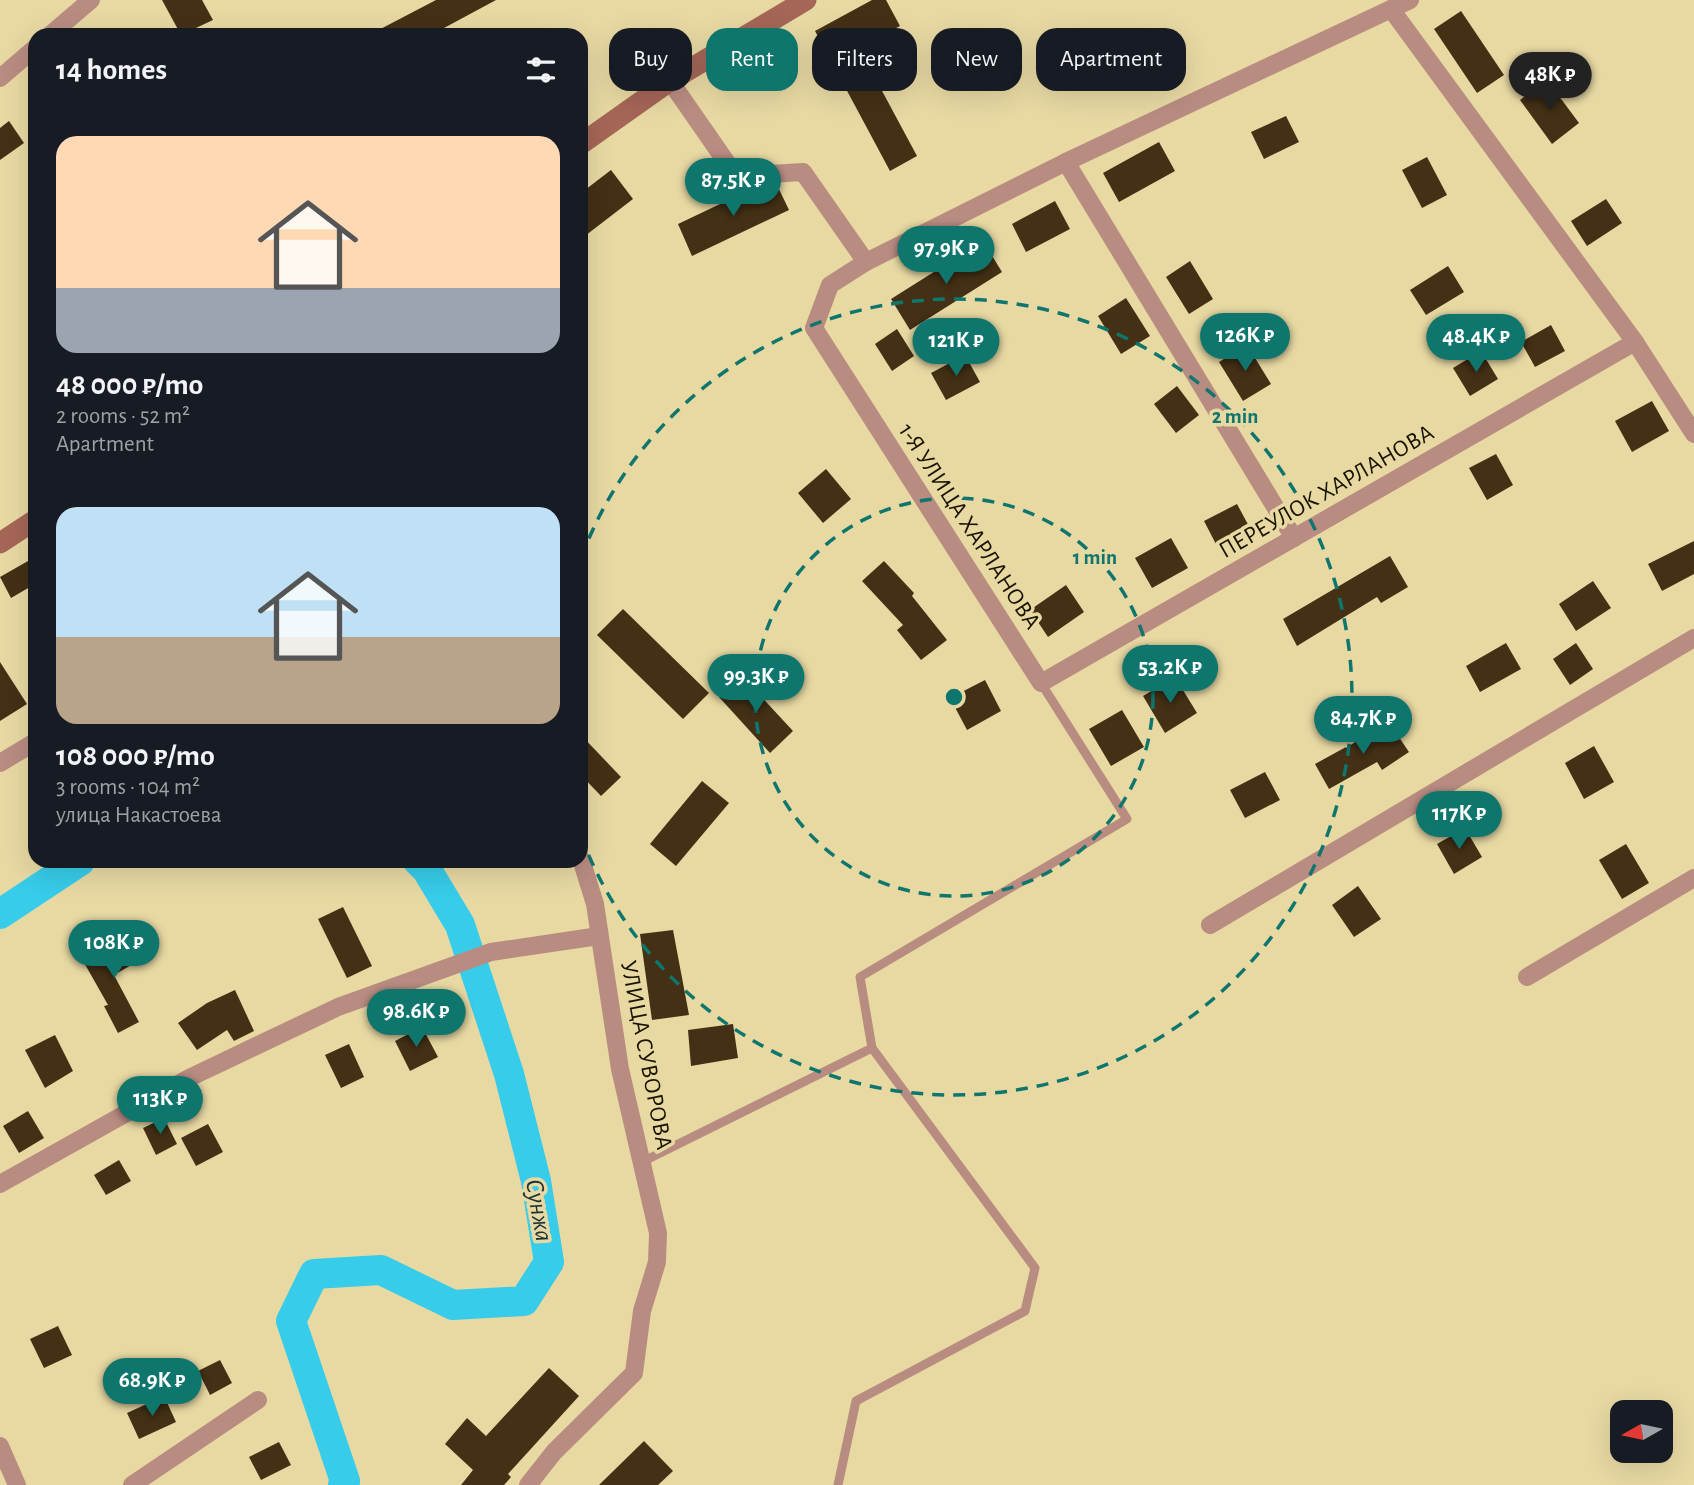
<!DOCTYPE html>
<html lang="en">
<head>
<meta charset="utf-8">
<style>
  :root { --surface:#171b24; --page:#20242c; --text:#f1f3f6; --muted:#9ea1a6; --accent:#0f766e }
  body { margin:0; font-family:"Alegreya Sans",sans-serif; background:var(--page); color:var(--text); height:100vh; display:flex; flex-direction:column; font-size:26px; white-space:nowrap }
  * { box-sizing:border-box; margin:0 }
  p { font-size:23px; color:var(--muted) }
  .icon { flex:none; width:38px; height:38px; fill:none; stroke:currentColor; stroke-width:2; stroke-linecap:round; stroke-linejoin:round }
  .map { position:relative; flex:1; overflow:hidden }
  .sheet { position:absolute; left:28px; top:28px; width:560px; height:840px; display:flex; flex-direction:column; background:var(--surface); border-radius:21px; box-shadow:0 7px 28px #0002 }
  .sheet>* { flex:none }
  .guide { position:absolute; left:609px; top:28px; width:665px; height:63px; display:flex; gap:14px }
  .needle { width:46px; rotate:261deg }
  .controls { position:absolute; left:1610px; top:1400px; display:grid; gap:14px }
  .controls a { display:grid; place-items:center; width:63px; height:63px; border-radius:14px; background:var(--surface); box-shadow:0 7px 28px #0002; font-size:35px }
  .price { position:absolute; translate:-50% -60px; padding:0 16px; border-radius:24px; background:var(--accent); color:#fff; font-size:23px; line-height:46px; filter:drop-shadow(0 2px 4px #0008) }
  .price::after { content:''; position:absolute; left:50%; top:42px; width:21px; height:16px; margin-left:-10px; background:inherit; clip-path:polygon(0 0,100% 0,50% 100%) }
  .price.selected { background:#222; color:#fff }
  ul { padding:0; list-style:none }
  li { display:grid; align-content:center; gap:14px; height:371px; padding:0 28px }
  li span { display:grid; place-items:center; height:217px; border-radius:21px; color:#555 }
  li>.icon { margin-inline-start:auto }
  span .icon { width:126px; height:126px; fill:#fffc; stroke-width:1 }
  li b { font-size:30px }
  h2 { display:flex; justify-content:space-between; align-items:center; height:84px; padding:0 28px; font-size:30px }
  .pill { padding:0 24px; border-radius:21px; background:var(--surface); box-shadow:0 7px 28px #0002; font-size:24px; line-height:63px }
  .pill.selected { background:var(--accent); color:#fff }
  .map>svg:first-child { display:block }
</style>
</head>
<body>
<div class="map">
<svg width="1694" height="1485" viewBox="0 0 1694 1485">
  <rect width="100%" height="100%" fill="#e8d9a3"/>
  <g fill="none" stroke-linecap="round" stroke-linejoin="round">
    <!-- river -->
    <g stroke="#37cce9" stroke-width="30">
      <polyline points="0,914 80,861"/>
      <polyline points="343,1485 345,1481 291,1321 314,1274 381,1270 453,1305 524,1301 549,1262 536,1181 509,1074 460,925 427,870 418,861"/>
    </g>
  </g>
  <!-- building -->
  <g fill="#443015">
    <polygon points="162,0 202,0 213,20 181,35"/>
    <polygon points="436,0 496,0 431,35 369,35"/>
    <polygon points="872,0 886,0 900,26 859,48 917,156 890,171 815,31"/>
    <polygon points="1461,11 1504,75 1477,93 1434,29"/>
    <polygon points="1547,80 1579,123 1552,144 1520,100"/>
    <polygon points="1286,116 1299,142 1264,159 1251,132"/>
    <polygon points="9,121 24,143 0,160 0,128"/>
    <polygon points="1159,142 1175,171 1119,202 1103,173"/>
    <polygon points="1427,157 1447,195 1422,208 1402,170"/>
    <polygon points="611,170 633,199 581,239 581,193"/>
    <polygon points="777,185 789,210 692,256 678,224 758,186"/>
    <polygon points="1606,199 1622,223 1587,246 1571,221"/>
    <polygon points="1055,201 1070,229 1026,252 1012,224"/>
    <polygon points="983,241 1002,272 910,330 891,299"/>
    <polygon points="1190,261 1213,299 1189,314 1166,277"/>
    <polygon points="1448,266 1464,292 1426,315 1410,290"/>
    <polygon points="1126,298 1150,336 1121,354 1098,316"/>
    <polygon points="1551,325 1565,351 1535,367 1521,342"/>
    <polygon points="897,329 914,356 892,371 875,344"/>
    <polygon points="1247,345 1271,384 1243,401 1219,362"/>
    <polygon points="1481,351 1498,379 1470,396 1453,368"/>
    <polygon points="965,355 980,382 946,400 931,373"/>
    <polygon points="1177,386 1199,415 1176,433 1154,404"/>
    <polygon points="1652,401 1669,431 1632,452 1615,421"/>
    <polygon points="1496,454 1513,485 1487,500 1469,468"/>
    <polygon points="826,469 851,499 823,523 798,493"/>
    <polygon points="1237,504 1251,530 1218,548 1204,521"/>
    <polygon points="1171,538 1188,568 1152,588 1135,558"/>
    <polygon points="1694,541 1694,574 1662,591 1648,564"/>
    <polygon points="1390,556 1408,587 1381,603 1377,597 1297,646 1283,619"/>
    <polygon points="35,557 35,584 11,598 0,577"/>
    <polygon points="884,561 914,593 912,596 947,640 921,660 897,630 903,625 862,581"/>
    <polygon points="1593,581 1611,608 1576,631 1559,604"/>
    <polygon points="1066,585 1084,612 1048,637 1030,610"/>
    <polygon points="623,609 709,693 683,719 597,635"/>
    <polygon points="1506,643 1521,669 1480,692 1466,666"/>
    <polygon points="1576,643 1593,669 1570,685 1553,659"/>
    <polygon points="0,662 27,704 0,721"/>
    <polygon points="742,676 793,731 770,753 719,697"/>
    <polygon points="1175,677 1197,713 1165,733 1143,696"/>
    <polygon points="985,680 1001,711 967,730 950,698"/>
    <polygon points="1122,710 1144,747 1111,766 1089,729"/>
    <polygon points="1388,721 1409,752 1382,770 1377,762 1329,789 1315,764 1346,747 1346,748"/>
    <polygon points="581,735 621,777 601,796 581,775"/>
    <polygon points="1594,746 1614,782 1584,799 1565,763"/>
    <polygon points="1265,772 1280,800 1245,818 1230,790"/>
    <polygon points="702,781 729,803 676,866 650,844"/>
    <polygon points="1465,828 1482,857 1454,874 1437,844"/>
    <polygon points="1626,844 1649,883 1622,899 1599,860"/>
    <polygon points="1358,886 1381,919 1354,937 1332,905"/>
    <polygon points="343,907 372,966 347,978 318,919"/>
    <polygon points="673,930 689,1015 652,1020 640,934"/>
    <polygon points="125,935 140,960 114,975 139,1022 118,1033 104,1006 108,1005 82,959"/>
    <polygon points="235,990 254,1031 234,1041 227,1030 197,1050 178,1023 207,1003"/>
    <polygon points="733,1024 738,1058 691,1066 688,1030"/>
    <polygon points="422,1027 438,1057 410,1071 395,1041"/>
    <polygon points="55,1035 73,1071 45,1088 25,1050"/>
    <polygon points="349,1044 364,1077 341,1088 325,1055"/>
    <polygon points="28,1111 44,1138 19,1153 3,1126"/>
    <polygon points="164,1118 177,1144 156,1155 143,1128"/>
    <polygon points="208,1124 223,1152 196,1166 181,1138"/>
    <polygon points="119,1160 131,1181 106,1195 94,1175"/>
    <polygon points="58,1326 72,1355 44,1368 30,1339"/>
    <polygon points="220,1360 232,1383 210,1395 198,1371"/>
    <polygon points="549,1368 579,1396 508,1474 511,1477 504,1485 461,1485 473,1470 445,1444 467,1418 486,1436"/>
    <polygon points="164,1396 176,1422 139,1439 127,1413"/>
    <polygon points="644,1441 673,1471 658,1485 599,1485"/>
    <polygon points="279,1442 291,1465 261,1480 249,1457"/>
  </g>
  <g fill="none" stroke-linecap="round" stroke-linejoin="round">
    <!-- lane -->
    <g stroke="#b98c82" stroke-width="9">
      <polyline points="642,1162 872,1048"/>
      <polyline points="838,1485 856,1401 1025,1311 1035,1268 872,1048 860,977 1127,819 1041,683"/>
    </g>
    <!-- street -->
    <g stroke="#b98c82" stroke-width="18">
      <polyline points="1410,0 1066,162 866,262 830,285 814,328 1041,683 1635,342"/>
      <polyline points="1391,9 1635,342 1694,434"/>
      <polyline points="50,35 91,0"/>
      <polyline points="0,78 35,48"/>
      <polyline points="670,81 736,176 803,172 866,262"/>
      <polyline points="1066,162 1294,538"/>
      <polyline points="0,763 35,742"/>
      <polyline points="1210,925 1694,638"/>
      <polyline points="1527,977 1694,878"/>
      <polyline points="0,1184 189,1078 338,1007 491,952 599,936"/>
      <polyline points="0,1446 17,1485"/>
      <polyline points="132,1485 258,1400"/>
      <polyline points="528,1485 554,1452 634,1373 642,1311 657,1262 658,1233 620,1069 595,904 581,859"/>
    </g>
    <!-- secondary -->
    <g stroke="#a56657" stroke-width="21">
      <polyline points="581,144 670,81 806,0"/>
      <polyline points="0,543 35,520"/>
    </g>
  </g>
  <!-- distance rings -->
  <g fill="none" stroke="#0f766e" stroke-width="3.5" stroke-dasharray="12 9">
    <circle cx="954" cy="697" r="199"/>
    <path d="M581 558A398 398 0 1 1 581 836"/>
  </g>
  <g text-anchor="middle" stroke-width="7" stroke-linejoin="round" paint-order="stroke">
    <!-- street labels -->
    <g font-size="24" fill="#191401" stroke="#e8d9a3">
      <text transform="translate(1326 491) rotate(-30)" y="8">ПЕРЕУЛОК ХАРЛАНОВА</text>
      <text transform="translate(970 526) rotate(57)" y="8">1-Я УЛИЦА ХАРЛАНОВА</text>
      <text transform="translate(647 1055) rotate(79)" y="8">УЛИЦА СУВОРОВА</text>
    </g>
    <!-- water labels -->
    <g font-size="26" font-style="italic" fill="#1a3237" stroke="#e8d9a3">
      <text transform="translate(540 1210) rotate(80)" y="9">Сунжа</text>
    </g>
  </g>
  <circle cx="954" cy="697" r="10" fill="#0f766e" stroke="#e8d9a3" stroke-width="3.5"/>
  <g font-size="21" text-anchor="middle" font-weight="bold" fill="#0f766e" stroke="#e8d9a3" stroke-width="7" stroke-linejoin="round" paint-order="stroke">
    <text x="1235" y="423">2 min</text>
    <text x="1095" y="564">1 min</text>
  </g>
</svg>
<div class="controls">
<a><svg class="needle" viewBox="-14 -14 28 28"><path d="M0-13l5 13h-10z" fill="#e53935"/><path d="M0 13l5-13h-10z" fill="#9ea1a6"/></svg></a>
</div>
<b class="price selected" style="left:1550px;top:112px">48K ₽</b>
<b class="price" style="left:733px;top:218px">87.5K ₽</b>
<b class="price" style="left:946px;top:286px">97.9K ₽</b>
<b class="price" style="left:1245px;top:373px">126K ₽</b>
<b class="price" style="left:1476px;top:374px">48.4K ₽</b>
<b class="price" style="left:956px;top:378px">121K ₽</b>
<b class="price" style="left:1170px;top:705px">53.2K ₽</b>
<b class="price" style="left:756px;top:714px">99.3K ₽</b>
<b class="price" style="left:1363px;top:756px">84.7K ₽</b>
<b class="price" style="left:1459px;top:851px">117K ₽</b>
<b class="price" style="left:114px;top:980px">108K ₽</b>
<b class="price" style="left:416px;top:1049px">98.6K ₽</b>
<b class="price" style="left:160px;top:1136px">113K ₽</b>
<b class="price" style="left:152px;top:1418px">68.9K ₽</b>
<div class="guide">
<a class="pill">Buy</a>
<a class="pill selected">Rent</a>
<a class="pill">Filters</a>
<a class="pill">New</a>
<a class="pill">Apartment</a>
</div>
<section class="sheet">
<h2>14 homes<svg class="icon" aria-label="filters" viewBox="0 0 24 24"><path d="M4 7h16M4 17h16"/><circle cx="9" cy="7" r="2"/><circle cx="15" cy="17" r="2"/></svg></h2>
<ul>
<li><span style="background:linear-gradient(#ffd9b3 70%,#9aa5b1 0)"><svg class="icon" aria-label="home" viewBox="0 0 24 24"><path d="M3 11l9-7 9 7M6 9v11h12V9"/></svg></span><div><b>48 000 ₽/mo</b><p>2 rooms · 52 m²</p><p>Apartment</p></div></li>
<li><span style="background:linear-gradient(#bfe0f5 60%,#b9a48a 0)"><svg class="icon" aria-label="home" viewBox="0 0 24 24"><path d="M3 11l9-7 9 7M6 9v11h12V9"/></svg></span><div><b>108 000 ₽/mo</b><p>3 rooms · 104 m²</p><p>улица Накастоева</p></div></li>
</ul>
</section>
</div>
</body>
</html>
